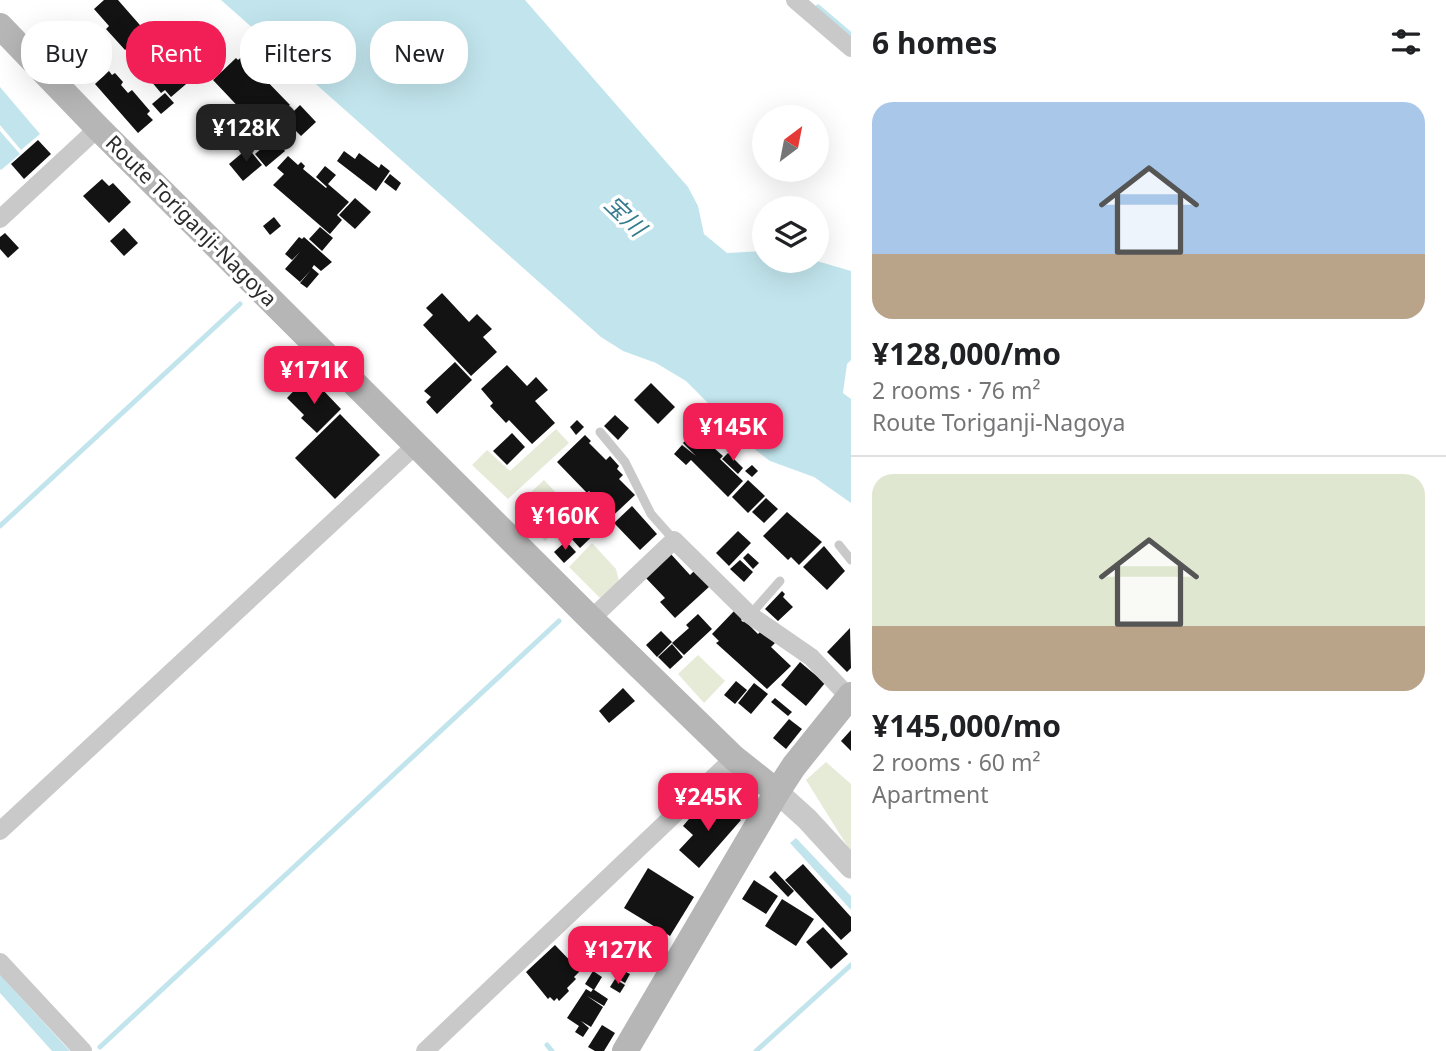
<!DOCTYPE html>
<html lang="en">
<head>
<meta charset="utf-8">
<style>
  :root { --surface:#fff; --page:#f2f2f2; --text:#202124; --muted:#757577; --line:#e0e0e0; --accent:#f21f56 }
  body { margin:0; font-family:"Noto Sans","Noto Sans JP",sans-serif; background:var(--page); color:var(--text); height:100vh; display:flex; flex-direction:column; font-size:26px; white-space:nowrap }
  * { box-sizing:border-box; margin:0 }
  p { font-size:23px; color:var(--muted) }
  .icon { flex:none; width:38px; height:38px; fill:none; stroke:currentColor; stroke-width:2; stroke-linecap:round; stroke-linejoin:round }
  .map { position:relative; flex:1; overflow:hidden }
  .drawer { display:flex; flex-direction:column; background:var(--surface); width:595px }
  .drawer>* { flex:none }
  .banner { position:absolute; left:21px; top:21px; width:665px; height:63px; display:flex; gap:14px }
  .needle { width:46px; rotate:32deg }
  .fabs { position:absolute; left:752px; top:105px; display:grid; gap:14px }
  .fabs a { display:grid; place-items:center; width:77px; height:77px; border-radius:50%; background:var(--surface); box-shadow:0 7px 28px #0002; font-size:35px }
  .price { position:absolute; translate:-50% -60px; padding:0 16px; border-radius:14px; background:var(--accent); color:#fff; font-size:23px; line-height:46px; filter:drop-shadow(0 2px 4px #0008) }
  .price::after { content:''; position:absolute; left:50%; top:42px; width:21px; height:16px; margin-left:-10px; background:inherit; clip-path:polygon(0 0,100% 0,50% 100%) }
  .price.active { background:#222; color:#fff }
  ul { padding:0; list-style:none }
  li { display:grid; align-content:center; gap:14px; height:371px; padding:0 21px }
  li+li { border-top:2px solid var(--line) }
  li span { display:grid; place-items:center; height:217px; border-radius:21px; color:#555 }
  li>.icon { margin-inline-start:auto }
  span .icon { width:126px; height:126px; fill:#fffc; stroke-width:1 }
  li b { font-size:30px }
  h2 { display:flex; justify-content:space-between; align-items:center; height:84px; padding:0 21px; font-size:30px }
  .tag { padding:0 24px; border-radius:28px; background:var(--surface); box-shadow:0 7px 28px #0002; font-size:24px; line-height:63px }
  .tag.active { background:var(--accent); color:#fff }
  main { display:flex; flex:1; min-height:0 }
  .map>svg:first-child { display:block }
</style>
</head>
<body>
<main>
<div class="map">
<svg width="851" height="1051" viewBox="0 0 851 1051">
  <rect width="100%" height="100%" fill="#fff"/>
  <!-- green -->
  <g fill="#e6ebd8">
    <polygon points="556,429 569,443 508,499 472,465 487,450 510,471"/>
    <polygon points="544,480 575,513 545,541 514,508"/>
    <polygon points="592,543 616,569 619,581 600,598 569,567"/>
    <polygon points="698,655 725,681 704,703 678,674"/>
    <polygon points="826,762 851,784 851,852 806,780"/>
  </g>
  <!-- water -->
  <g fill="#c2e5ed">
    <polygon points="221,0 525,0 688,187 698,206 704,234 727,253 765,251 765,261 817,261 851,271 851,360 847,364 843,393 851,399 851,503 814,477 770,461 753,448 686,381 656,363 623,351 601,337"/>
    <polygon points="0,87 40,134 21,150 0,125"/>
    <polygon points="0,131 20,154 1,170 0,169"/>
    <polygon points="796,838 851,896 851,910 790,843"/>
    <polygon points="0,975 70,1051 52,1051 0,993"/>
  </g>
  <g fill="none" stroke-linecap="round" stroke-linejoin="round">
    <!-- stream -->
    <g stroke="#c2e5ed" stroke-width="5">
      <polyline points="818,7 851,35"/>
      <polyline points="0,526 240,304"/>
      <polyline points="547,1045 552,1051"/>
      <polyline points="100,1047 559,621"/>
      <polyline points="756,1051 851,965"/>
    </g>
  </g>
  <!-- building -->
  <g fill="#131313">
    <polygon points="104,0 118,0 146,32 125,50 106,29 109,26 94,9"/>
    <polygon points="152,35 155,39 157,37 167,47 177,39 188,52 178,60 181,60 192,71 194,68 199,73 171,97 165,90 161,93 145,74 141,78 129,65 133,61 128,56"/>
    <polygon points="245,54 262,72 260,74 290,105 285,109 289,113 276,125 278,128 270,135 268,133 265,135 213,80 236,58 238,60"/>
    <polygon points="109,71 112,75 115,73 123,82 121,85 128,93 132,90 150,111 147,114 153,120 138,133 95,84"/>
    <polygon points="165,93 174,103 161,114 152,104"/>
    <polygon points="300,105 316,122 301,136 285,120"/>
    <polygon points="38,140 51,154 24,179 11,164"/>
    <polygon points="270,141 273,146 278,142 285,151 266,167 255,154"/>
    <polygon points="248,148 262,165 243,181 229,164"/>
    <polygon points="344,151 355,159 359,153 379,168 381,164 390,171 376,191 337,161"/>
    <polygon points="288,156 298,165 301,162 305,166 303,169 326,188 327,187 316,177 325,166 336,175 328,184 349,202 337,215 342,220 330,234 273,185 284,174 277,168"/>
    <polygon points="390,174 401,183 396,191 384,182"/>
    <polygon points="102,179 109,186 113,183 131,202 109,223 83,196"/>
    <polygon points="355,198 371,212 355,229 339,215"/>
    <polygon points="274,217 281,226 270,235 263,226"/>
    <polygon points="320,227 333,238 322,251 309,239"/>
    <polygon points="124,228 138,243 124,256 110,241"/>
    <polygon points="5,233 19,248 8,258 0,249 0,237"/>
    <polygon points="299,237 302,239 304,237 332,262 321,271 314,265 312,268 319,274 307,288 300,283 311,270 300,282 285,269 300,252 292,260 285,254"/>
    <polygon points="442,293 469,322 477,314 492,329 483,337 497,352 471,376 423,325 433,315 426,308"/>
    <polygon points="455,362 472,380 437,414 426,402 431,397 424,391"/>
    <polygon points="507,365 527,386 536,377 548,390 535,401 555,423 532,444 509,420 506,423 490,406 493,403 481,389"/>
    <polygon points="304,380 316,392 321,388 341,409 317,433 301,418 304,415 287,398"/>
    <polygon points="651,383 675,407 658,424 634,400"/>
    <polygon points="340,414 380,455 335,499 295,458"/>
    <polygon points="615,415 629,428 618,440 604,426"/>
    <polygon points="577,420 584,427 576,435 570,427"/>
    <polygon points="695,431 723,456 720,459 743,481 728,497 691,460 686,465 674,454 682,445 696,456 683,443"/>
    <polygon points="512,433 525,447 507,465 493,451"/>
    <polygon points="585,435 591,441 589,443 606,460 610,456 619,466 617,469 623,475 619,479 635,495 603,525 588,509 597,500 589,491 587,493 557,462"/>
    <polygon points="728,453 743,468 738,474 722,459"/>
    <polygon points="752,465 758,471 752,477 745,471"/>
    <polygon points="748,480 765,496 748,513 732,497"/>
    <polygon points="766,498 778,509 764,523 752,512"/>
    <polygon points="632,506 657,534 640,550 614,523"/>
    <polygon points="787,512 822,542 799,565 791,557 788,560 763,536"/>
    <polygon points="588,517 600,529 580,548 568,535"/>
    <polygon points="738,531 751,543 729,566 716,553"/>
    <polygon points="566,541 576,552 564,563 554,552"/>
    <polygon points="824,546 845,571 827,590 803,567"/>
    <polygon points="669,552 690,575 695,570 710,586 675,618 660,602 665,598 644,576"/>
    <polygon points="748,553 759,563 753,569 743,558"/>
    <polygon points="740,560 753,572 744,582 730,569"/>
    <polygon points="782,591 785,594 783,597 793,607 778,621 765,609"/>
    <polygon points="735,610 743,618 741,620 743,622 745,621 758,634 762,630 775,643 771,647 791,666 767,689 716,643 719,641 712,634"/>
    <polygon points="698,614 712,629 684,655 672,643 689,628 686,625"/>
    <polygon points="850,628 851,668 847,672 827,652"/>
    <polygon points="661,631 672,642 657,657 646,645"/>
    <polygon points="672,644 683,657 670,669 658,657"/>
    <polygon points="800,662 825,683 806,706 781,685"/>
    <polygon points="736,681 747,690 735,704 724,695"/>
    <polygon points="754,683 768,694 751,714 738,703"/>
    <polygon points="623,688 635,701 609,723 599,711"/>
    <polygon points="775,698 792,712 788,716 771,702"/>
    <polygon points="789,719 802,729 786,749 773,738"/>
    <polygon points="851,730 851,751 841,741"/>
    <polygon points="720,785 728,794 710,811 702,801"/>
    <polygon points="721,803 741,820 699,868 679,850 693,835 683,826 700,806 710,815"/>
    <polygon points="803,864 851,917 851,931 841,940 785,880"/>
    <polygon points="648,868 694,897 670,936 624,908"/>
    <polygon points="775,871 794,891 788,897 769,877"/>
    <polygon points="754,880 778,896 766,914 742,899"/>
    <polygon points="782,899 814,919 796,946 765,926"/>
    <polygon points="823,927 848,954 831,969 806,942"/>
    <polygon points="555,945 580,971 574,977 576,979 567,988 569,991 559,1001 557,998 554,1001 550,997 548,999 526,972"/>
    <polygon points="622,970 630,974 625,983 617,978"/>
    <polygon points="593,971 602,977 594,990 585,984"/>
    <polygon points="615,979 625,985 620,993 610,987"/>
    <polygon points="586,989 591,992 593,989 608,999 604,1006 587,996 603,1007 591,1027 581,1021 589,1028 583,1037 575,1032 579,1026 567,1018"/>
    <polygon points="602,1025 615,1033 604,1051 595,1051 588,1047"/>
  </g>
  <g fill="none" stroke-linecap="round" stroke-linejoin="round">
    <!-- service -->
    <g stroke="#c9c9c9" stroke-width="9">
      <polyline points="600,432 625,462 651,514 674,540"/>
      <polyline points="839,545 851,560"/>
      <polyline points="750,615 780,581"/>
    </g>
    <!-- minor -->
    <g stroke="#c9c9c9" stroke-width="18">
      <polyline points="795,0 851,48"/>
      <polyline points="0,219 98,128"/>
      <polyline points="591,619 674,540 750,615 811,657 849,697"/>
      <polyline points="0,831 417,444"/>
      <polyline points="0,962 83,1051"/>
      <polyline points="425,1051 734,758"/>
    </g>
    <!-- tertiary -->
    <polyline stroke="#c9c9c9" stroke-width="23" points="777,792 807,819 851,867"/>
    <!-- secondary -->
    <g stroke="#b6b6b6" stroke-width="26">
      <polyline points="0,26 98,128 591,619 734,758 777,792"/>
      <polyline points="625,1051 777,792 794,766 851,695"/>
    </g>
  </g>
  <g text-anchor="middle" stroke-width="7" stroke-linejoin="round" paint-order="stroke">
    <!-- street labels -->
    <g font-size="21" fill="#2c2c2c" stroke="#fff">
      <text transform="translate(191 221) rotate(45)" y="7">Route Toriganji-Nagoya</text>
    </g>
    <!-- water labels -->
    <g font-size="23" font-style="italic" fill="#337b8d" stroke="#fff">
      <text transform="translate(625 216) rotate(44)" y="8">宝川</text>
    </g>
  </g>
</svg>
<div class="fabs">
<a><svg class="needle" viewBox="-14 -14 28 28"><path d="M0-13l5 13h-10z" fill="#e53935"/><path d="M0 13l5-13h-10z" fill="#757577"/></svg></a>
<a><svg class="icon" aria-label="layers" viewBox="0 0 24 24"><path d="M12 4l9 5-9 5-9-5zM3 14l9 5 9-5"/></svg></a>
</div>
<b class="price active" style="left:246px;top:164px">¥128K</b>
<b class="price" style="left:314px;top:406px">¥171K</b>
<b class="price" style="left:733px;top:463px">¥145K</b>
<b class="price" style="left:565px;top:552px">¥160K</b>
<b class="price" style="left:708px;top:833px">¥245K</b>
<b class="price" style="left:618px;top:986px">¥127K</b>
<div class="banner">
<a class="tag">Buy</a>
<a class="tag active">Rent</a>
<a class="tag">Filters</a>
<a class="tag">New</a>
</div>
</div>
<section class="drawer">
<h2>6 homes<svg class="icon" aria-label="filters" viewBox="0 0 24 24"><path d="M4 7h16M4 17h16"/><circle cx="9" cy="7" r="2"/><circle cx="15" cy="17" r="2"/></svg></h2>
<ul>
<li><span style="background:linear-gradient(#a9c7e8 70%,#b9a48a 0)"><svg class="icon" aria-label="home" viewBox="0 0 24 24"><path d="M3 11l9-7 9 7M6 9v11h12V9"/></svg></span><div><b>¥128,000/mo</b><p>2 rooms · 76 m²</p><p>Route Toriganji-Nagoya</p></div></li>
<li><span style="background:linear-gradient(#dfe7d0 70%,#b9a48a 0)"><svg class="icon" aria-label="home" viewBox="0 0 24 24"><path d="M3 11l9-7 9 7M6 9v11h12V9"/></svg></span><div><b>¥145,000/mo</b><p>2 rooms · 60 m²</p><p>Apartment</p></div></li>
</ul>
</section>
</main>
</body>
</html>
